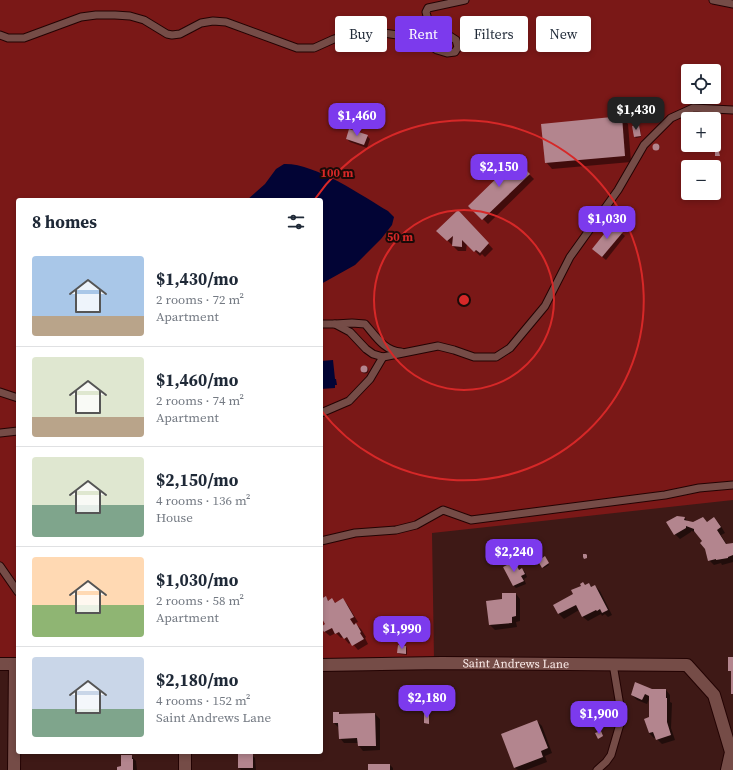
<!DOCTYPE html>
<html lang="en">
<head>
<meta charset="utf-8">
<style>
  :root { --surface:#fff; --page:#f6f6f7; --text:#1f2937; --muted:#747a83; --line:#e0e1e3; --accent:#7c3aed }
  body { margin:0; font-family:"Source Serif 4",serif; background:var(--page); color:var(--text); height:100vh; display:flex; flex-direction:column; font-size:15px; white-space:nowrap }
  * { box-sizing:border-box; margin:0 }
  p { font-size:13px; color:var(--muted) }
  .icon { flex:none; width:22px; height:22px; fill:none; stroke:currentColor; stroke-width:2; stroke-linecap:round; stroke-linejoin:round }
  .map { position:relative; flex:1; overflow:hidden }
  .sheet { position:absolute; left:16px; top:198px; width:307px; height:556px; display:flex; flex-direction:column; background:var(--surface); border-radius:4px; box-shadow:0 2px 6px #0003 }
  .sheet>* { flex:none }
  .guide { position:absolute; left:335px; top:16px; width:338px; height:36px; display:flex; gap:8px }
  .buttons { position:absolute; left:681px; top:64px; display:grid; gap:8px }
  .buttons a { display:grid; place-items:center; width:40px; height:40px; border-radius:4px; background:var(--surface); box-shadow:0 2px 6px #0003; font-size:20px }
  .price { position:absolute; translate:-50% -34px; padding:0 9px; border-radius:8px; background:var(--accent); color:#fff; font-size:13px; line-height:26px; filter:drop-shadow(0 1px 2px #0008) }
  .price::after { content:''; position:absolute; left:50%; top:24px; width:12px; height:9px; margin-left:-6px; background:inherit; clip-path:polygon(0 0,100% 0,50% 100%) }
  .price.active { background:#222; color:#fff }
  ul { padding:0; list-style:none }
  li { display:flex; align-items:center; gap:12px; height:100px; padding:0 16px }
  li+li { border-top:1px solid var(--line) }
  li span { display:grid; place-items:center; flex:none; width:112px; height:80px; border-radius:4px; color:#555 }
  li>.icon { margin-inline-start:auto }
  span .icon { width:48px; height:48px; fill:#fffc; stroke-width:1 }
  li b { font-size:17px }
  h2 { display:flex; justify-content:space-between; align-items:center; height:48px; padding:0 16px; font-size:17px }
  .pill { padding:0 14px; border-radius:4px; background:var(--surface); box-shadow:0 2px 6px #0003; font-size:14px; line-height:36px }
  .pill.active { background:var(--accent); color:#fff }
  .map>svg:first-child { display:block }
</style>
</head>
<body>
<div class="map">
<svg width="733" height="770" viewBox="0 0 733 770">
  <rect width="100%" height="100%" fill="#3e1916"/>
  <!-- green -->
  <path fill="#7a1817" fill-rule="evenodd" d="M0 0H733V500L432 533 434 659 321 660V200H18V657H0ZM688 71H714V97H688ZM688 119H714V145H688ZM688 167H714V193H688Z"/>
  <!-- water -->
  <g fill="#020435">
    <path d="M284 164C315 163 361 195 388 211L394 217 392 225 381 239 355 265 321 284V200H247L265 184 276 169Z"/>
    <polygon points="333,360 335,379 336,379 337,385 335,385 335,388 321,389 321,361"/>
  </g>
  <!-- shadow -->
  <g fill="#0007">
    <polygon points="621,117 628,124 631,162 552,169 546,162"/>
    <polygon points="639,126 640,128 641,137 636,138 635,137"/>
    <polygon points="367,136 370,139 367,148 350,142 347,139"/>
    <circle cx="657" cy="147" r="3"/>
    <polygon points="511,156 534,179 488,224 470,206 510,166"/>
    <polygon points="463,216 493,249 485,257 482,254 480,256 467,243 466,251 458,251 438,231"/>
    <polygon points="612,225 625,236 606,260 596,252"/>
    <circle cx="365" cy="370" r="3.5"/>
    <polygon points="685,518 688,522 693,523 703,518 708,523 714,519 719,523 725,533 721,535 727,545 733,544 733,562 722,565 721,563 714,565 709,560 703,541 695,532 691,531 691,532 680,539 675,534"/>
    <polygon points="546,559 549,565 544,568 543,567"/>
    <polygon points="514,563 517,566 520,570 522,569 525,572 527,577 524,579 526,584 516,588 513,585"/>
    <polygon points="589,584 592,587 595,586 600,591 612,615 608,617 605,614 602,616 601,614 588,621 583,617 579,610 564,619 559,614 554,605 575,595"/>
    <polygon points="516,594 520,599 520,621 516,622 517,627 495,630 490,625 503,600"/>
    <polygon points="325,597 329,601 332,600 336,603 342,600 347,604 358,622 355,623 361,629 366,637 365,638 368,644 358,650 351,642 349,644 343,637 341,638 336,633 330,636 325,632 322,627 326,624 321,615 321,600"/>
    <polygon points="399,646 406,647 407,648 407,655 399,654 398,653"/>
    <polygon points="666,690 670,695 670,702 672,703 671,728 675,740 662,744 657,739 656,737 654,738 649,733 645,720 650,718 650,697 647,704 637,700 632,695"/>
    <polygon points="339,713 341,715 375,714 380,719 380,750 363,751 359,746 358,743 344,743 340,738 339,728 334,723"/>
    <polygon points="537,721 542,726 552,753 545,756 547,762 526,770 518,770 515,768"/>
    <polygon points="252,755 255,758 256,770 241,770 239,768"/>
    <polygon points="131,756 136,761 137,770 118,770 122,767"/>
    <polygon points="390,765 393,768 393,770 369,770"/>
  </g>
  <!-- building -->
  <g fill="#b3858e">
    <polygon points="622,116 625,156 545,163 541,124"/>
    <polygon points="639,125 641,136 634,137 632,126"/>
    <polygon points="349,129 368,135 364,145 346,139"/>
    <circle cx="656" cy="147" r="3.5"/>
    <polygon points="715,152 719,152 720,156 715,156"/>
    <polygon points="511,155 530,174 482,220 468,206 509,166 504,161"/>
    <polygon points="458,210 489,243 480,253 476,250 474,252 462,240 462,247 452,246 453,236 447,241 436,231"/>
    <polygon points="612,224 623,232 602,257 592,249"/>
    <circle cx="364" cy="369" r="3.5"/>
    <polygon points="677,516 685,517 684,520 693,522 703,517 707,522 714,517 721,527 717,530 726,544 733,543 733,555 728,557 728,558 716,560 716,559 708,561 705,549 700,543 702,541 694,531 694,529 686,526 686,528 674,535 666,522"/>
    <polygon points="583,554 586,554 587,555 587,558 584,559 583,557"/>
    <polygon points="545,556 549,563 542,568 538,561"/>
    <polygon points="515,561 519,570 522,568 525,574 521,576 524,581 513,586 503,567"/>
    <polygon points="583,582 585,585 589,583 591,587 595,585 608,610 602,613 600,609 597,611 596,610 582,617 576,605 558,614 553,605 573,594 571,590 581,586 580,584"/>
    <polygon points="502,593 516,593 516,616 512,617 512,623 489,625 486,601 502,599"/>
    <polygon points="326,596 328,601 332,598 335,603 343,598 354,617 350,619 354,625 356,623 361,632 360,633 364,639 352,646 347,637 344,639 339,632 335,634 332,628 324,632 321,627 325,624 321,617 321,599"/>
    <polygon points="398,645 406,646 406,654 397,653"/>
    <polygon points="728,657 733,657 733,694 731,694 731,671 728,671"/>
    <polygon points="635,682 652,689 666,689 666,698 667,698 667,722 671,735 656,740 653,732 649,733 644,719 649,717 649,696 645,694 642,700 631,695"/>
    <polygon points="333,712 339,712 339,714 375,713 376,746 358,746 357,738 339,739 338,723 333,723"/>
    <polygon points="424,714 429,714 429,724 424,723"/>
    <polygon points="537,720 548,748 541,751 543,757 514,768 501,734"/>
    <polygon points="601,731 603,736 598,739 595,733"/>
    <rect x="238" y="754" width="15" height="14"/>
    <polygon points="121,755 132,755 132,759 133,759 133,770 117,770 117,767 121,766"/>
    <rect x="368" y="764" width="22" height="6"/>
  </g>
  <g fill="none" stroke-linecap="round" stroke-linejoin="round">
    <defs>
      <g id="lane">
        <polyline points="713,0 733,4"/>
        <polyline points="0,35 8,38 24,38 81,17 96,15 115,15 130,16 144,20 167,34 172,35 180,34 201,23 213,21 226,22 297,48 314,48 334,39 354,33 377,32 404,36 425,42 437,50 447,53 455,52 458,47 456,40 442,31 428,20 426,12 428,8 465,0"/>
        <polyline points="321,324 335,324 350,332 366,349 373,354 383,357 438,346 454,350 474,357 496,357 510,348 545,306 570,257 618,190 644,145 671,118 693,108 733,110"/>
        <path d="M335 324 352 323 365 324C375 335 384 351 401 352"/>
        <polyline points="0,392 18,398"/>
        <polyline points="321,413 349,401 370,379 383,357"/>
        <polyline points="0,433 18,431"/>
        <polyline points="321,541 355,533 396,530 416,525 443,510 471,520 665,495 699,488 733,485"/>
        <polyline points="0,566 18,592"/>
        <polyline points="597,770 606,762 611,755 620,724 620,706 613,664"/>
      </g>
      <g id="street">
        <polyline points="0,664 18,664"/>
        <path id="s1" d="M321 665 441 663 687 665 714 695 731 752 727 770"/>
        <polyline points="185,752 185,770"/>
        <polyline points="14,770 15,664"/>
      </g>
    </defs>
    <!-- lane casing -->
    <use href="#lane" stroke="#230303" stroke-width="9"/>
    <!-- street casing -->
    <use href="#street" stroke="#230303" stroke-width="14"/>
    <!-- lane -->
    <use href="#lane" stroke="#754c47" stroke-width="7"/>
    <!-- street -->
    <use href="#street" stroke="#754c47" stroke-width="12"/>
  </g>
  <!-- distance rings -->
  <g fill="none" stroke="#d62828" stroke-width="2">
    <circle cx="464" cy="300" r="90"/>
    <path d="M315 199A180 180 0 1 1 321 410"/>
  </g>
  <g text-anchor="middle" stroke-width="4" stroke-linejoin="round" paint-order="stroke">
    <!-- street labels -->
    <g font-size="12" fill="#fbecea" stroke="#1a0a08">
      <text dy="4" stroke="none"><textPath href="#s1" startOffset="195">Saint Andrews Lane</textPath></text>
    </g>
  </g>
  <circle cx="464" cy="300" r="6" fill="#d62828" stroke="#1a0a08" stroke-width="2"/>
  <g font-size="12" text-anchor="middle" font-weight="bold" fill="#d62828" stroke="#1a0a08" stroke-width="4" stroke-linejoin="round" paint-order="stroke">
    <text x="337" y="177">100 m</text>
    <text x="400" y="241">50 m</text>
  </g>
</svg>
<div class="buttons">
<a><svg class="icon" aria-label="locate" viewBox="0 0 24 24"><circle cx="12" cy="12" r="6"/><path d="M12 2v4M12 18v4M2 12h4M18 12h4"/></svg></a>
<a>+</a>
<a>−</a>
</div>
<b class="price active" style="left:636px;top:131px">$1,430</b>
<b class="price" style="left:357px;top:137px">$1,460</b>
<b class="price" style="left:499px;top:188px">$2,150</b>
<b class="price" style="left:607px;top:240px">$1,030</b>
<b class="price" style="left:514px;top:573px">$2,240</b>
<b class="price" style="left:402px;top:650px">$1,990</b>
<b class="price" style="left:427px;top:719px">$2,180</b>
<b class="price" style="left:599px;top:735px">$1,900</b>
<div class="guide">
<a class="pill">Buy</a>
<a class="pill active">Rent</a>
<a class="pill">Filters</a>
<a class="pill">New</a>
</div>
<section class="sheet">
<h2>8 homes<svg class="icon" aria-label="filters" viewBox="0 0 24 24"><path d="M4 7h16M4 17h16"/><circle cx="9" cy="7" r="2"/><circle cx="15" cy="17" r="2"/></svg></h2>
<ul>
<li><span style="background:linear-gradient(#a9c7e8 75%,#b9a48a 0)"><svg class="icon" aria-label="home" viewBox="0 0 24 24"><path d="M3 11l9-7 9 7M6 9v11h12V9"/></svg></span><div><b>$1,430/mo</b><p>2 rooms · 72 m²</p><p>Apartment</p></div></li>
<li><span style="background:linear-gradient(#dfe7d0 75%,#b9a48a 0)"><svg class="icon" aria-label="home" viewBox="0 0 24 24"><path d="M3 11l9-7 9 7M6 9v11h12V9"/></svg></span><div><b>$1,460/mo</b><p>2 rooms · 74 m²</p><p>Apartment</p></div></li>
<li><span style="background:linear-gradient(#dfe7d0 60%,#7fa58c 0)"><svg class="icon" aria-label="home" viewBox="0 0 24 24"><path d="M3 11l9-7 9 7M6 9v11h12V9"/></svg></span><div><b>$2,150/mo</b><p>4 rooms · 136 m²</p><p>House</p></div></li>
<li><span style="background:linear-gradient(#ffd9b3 60%,#8fb573 0)"><svg class="icon" aria-label="home" viewBox="0 0 24 24"><path d="M3 11l9-7 9 7M6 9v11h12V9"/></svg></span><div><b>$1,030/mo</b><p>2 rooms · 58 m²</p><p>Apartment</p></div></li>
<li><span style="background:linear-gradient(#c9d6e8 65%,#7fa58c 0)"><svg class="icon" aria-label="home" viewBox="0 0 24 24"><path d="M3 11l9-7 9 7M6 9v11h12V9"/></svg></span><div><b>$2,180/mo</b><p>4 rooms · 152 m²</p><p>Saint Andrews Lane</p></div></li>
</ul>
</section>
</div>
</body>
</html>
